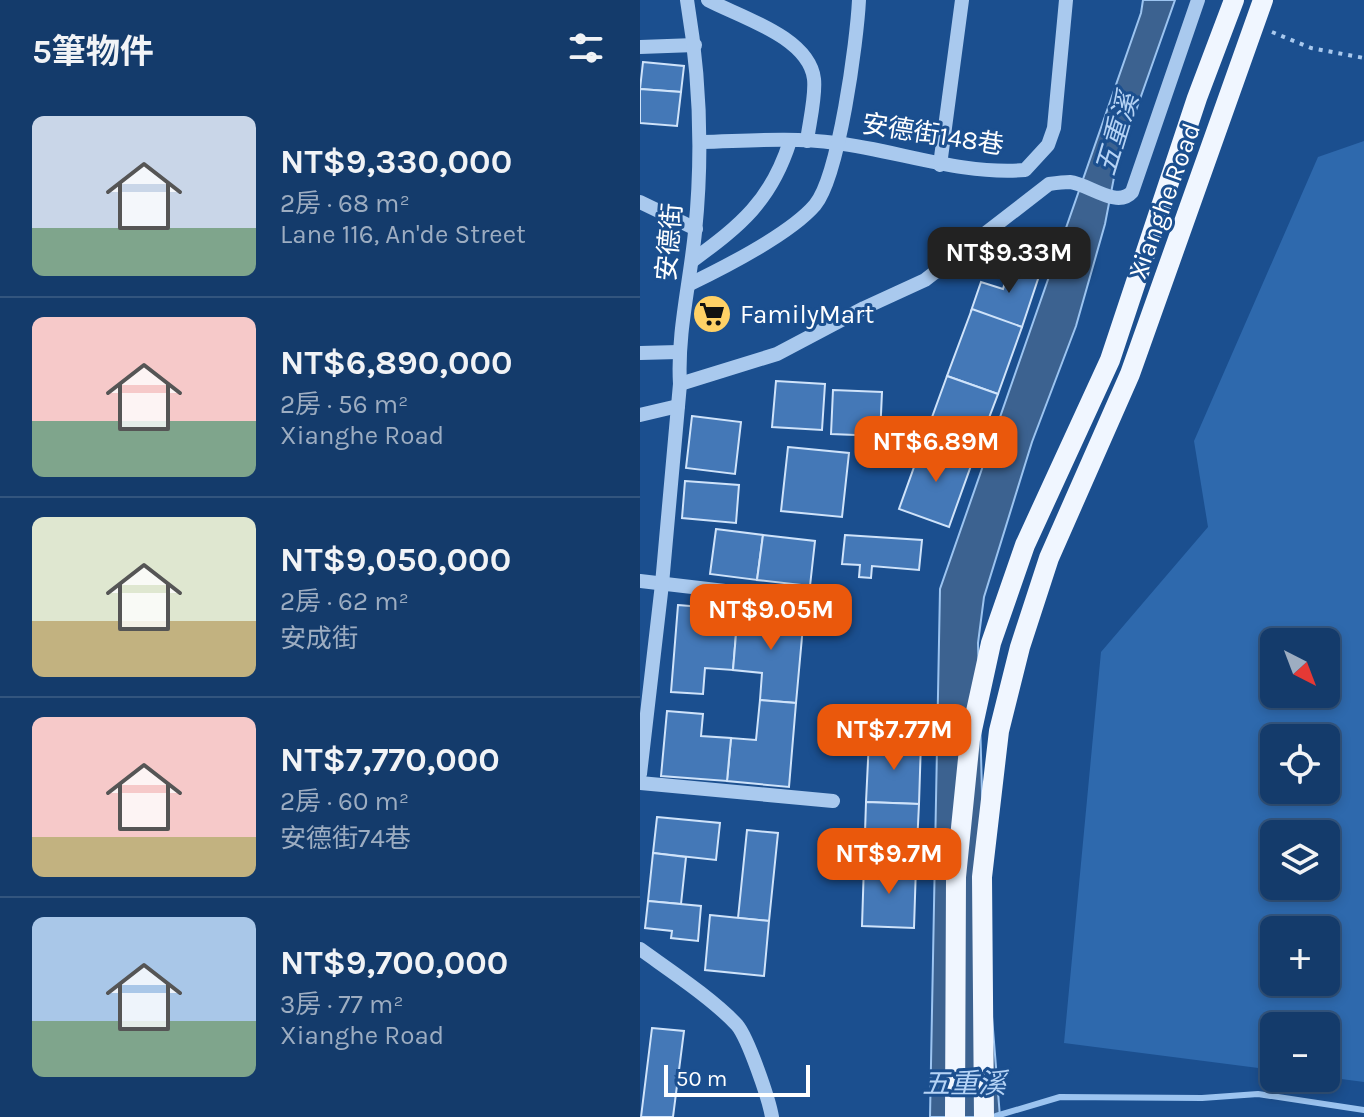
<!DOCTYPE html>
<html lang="zh-TW">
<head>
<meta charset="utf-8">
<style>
  :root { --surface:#143b6b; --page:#1d4271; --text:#f1f3f6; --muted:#9dadc1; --line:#33557e; --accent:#ea580c }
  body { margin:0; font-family:Karla,"Noto Sans TC",sans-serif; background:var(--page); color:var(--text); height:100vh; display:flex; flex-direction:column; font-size:30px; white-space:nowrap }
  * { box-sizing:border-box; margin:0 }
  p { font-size:26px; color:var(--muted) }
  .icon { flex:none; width:44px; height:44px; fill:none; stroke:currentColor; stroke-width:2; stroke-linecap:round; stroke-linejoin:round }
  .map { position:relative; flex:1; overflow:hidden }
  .details { display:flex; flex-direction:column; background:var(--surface); width:640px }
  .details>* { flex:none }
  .needle { width:52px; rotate:138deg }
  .controls { position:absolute; left:620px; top:628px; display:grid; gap:16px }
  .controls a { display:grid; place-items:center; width:80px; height:80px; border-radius:12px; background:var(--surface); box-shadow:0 4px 12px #0003,0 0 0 2px var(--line); font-size:40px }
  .scale { position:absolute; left:24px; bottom:20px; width:146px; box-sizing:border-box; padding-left:8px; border:4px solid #fff; border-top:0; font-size:22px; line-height:28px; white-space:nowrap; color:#fff; -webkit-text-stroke:6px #1b4f8f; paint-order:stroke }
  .price { position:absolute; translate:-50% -68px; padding:0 18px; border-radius:16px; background:var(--accent); color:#fff; font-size:26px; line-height:52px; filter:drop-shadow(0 2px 4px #0008) }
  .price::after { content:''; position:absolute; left:50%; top:48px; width:24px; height:18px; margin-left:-12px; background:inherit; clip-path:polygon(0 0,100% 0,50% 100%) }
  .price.selected { background:#222; color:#fff }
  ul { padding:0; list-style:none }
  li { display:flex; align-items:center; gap:24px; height:200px; padding:0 32px }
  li+li { border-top:2px solid var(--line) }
  li span { display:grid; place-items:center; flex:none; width:224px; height:160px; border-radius:12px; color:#555 }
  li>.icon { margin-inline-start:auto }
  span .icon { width:96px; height:96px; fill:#fffc; stroke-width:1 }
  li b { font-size:34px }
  h2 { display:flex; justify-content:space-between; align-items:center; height:96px; padding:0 32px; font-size:34px }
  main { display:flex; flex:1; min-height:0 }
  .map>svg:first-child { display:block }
</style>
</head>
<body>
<main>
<section class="details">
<h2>5筆物件<svg class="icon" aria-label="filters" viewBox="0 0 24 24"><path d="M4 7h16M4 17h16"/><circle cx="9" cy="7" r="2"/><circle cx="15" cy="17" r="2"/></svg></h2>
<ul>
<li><span style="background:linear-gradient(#c9d6e8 70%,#7fa58c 0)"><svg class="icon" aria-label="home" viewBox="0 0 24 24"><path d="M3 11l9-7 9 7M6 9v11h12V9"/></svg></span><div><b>NT$9,330,000</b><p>2房 · 68 m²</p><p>Lane 116, An'de Street</p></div></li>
<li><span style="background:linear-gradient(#f6c9c9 65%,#7fa58c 0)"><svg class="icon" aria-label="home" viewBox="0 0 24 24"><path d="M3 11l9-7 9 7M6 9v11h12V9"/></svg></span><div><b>NT$6,890,000</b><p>2房 · 56 m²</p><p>Xianghe Road</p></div></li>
<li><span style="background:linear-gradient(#dfe7d0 65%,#c2b280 0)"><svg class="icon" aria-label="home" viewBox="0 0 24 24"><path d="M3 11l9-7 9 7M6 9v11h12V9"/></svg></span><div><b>NT$9,050,000</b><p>2房 · 62 m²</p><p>安成街</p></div></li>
<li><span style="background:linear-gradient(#f6c9c9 75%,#c2b280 0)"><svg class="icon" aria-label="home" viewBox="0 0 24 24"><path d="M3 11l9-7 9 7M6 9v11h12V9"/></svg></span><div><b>NT$7,770,000</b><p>2房 · 60 m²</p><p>安德街74巷</p></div></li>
<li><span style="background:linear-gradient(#a9c7e8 65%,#7fa58c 0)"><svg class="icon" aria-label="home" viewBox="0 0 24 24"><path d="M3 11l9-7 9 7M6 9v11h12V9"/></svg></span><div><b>NT$9,700,000</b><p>3房 · 77 m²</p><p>Xianghe Road</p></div></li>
</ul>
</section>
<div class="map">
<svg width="724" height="1117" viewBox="0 0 724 1117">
  <rect width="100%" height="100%" fill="#1b4f8f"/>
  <!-- green -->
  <path fill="#2e69ad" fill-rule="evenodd" d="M724 141V1082L686 1077V1026H634V1070L424 1043 461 652 568 527 554 441 678 157ZM634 642H686V694H634ZM634 738H686V790H634ZM634 834H686V886H634ZM634 930H686V982H634Z"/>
  <!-- water -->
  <polygon fill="#3c6290" stroke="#9cc4f0" stroke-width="2" points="503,0 535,0 476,167 465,224 436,326 392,442 344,597 338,643 346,942 360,1117 290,1117 300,589 501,13"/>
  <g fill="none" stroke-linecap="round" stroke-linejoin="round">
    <!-- stream -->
    <polyline stroke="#9cc4f0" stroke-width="6" points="356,1116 420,1097 562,1098 618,1094 724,1110"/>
  </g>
  <!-- building -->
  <g fill="#4478b7" stroke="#cfe3fa" stroke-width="2">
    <polygon points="3,62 44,66 41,92 0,89"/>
    <polygon points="0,89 41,92 37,126 0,123"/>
    <polygon points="372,260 401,270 382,327 331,311 341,282 363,289"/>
    <polygon points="332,309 382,327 358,394 307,376"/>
    <polygon points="307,376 358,394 333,460 283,442"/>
    <polygon points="136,381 185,384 182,430 132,427"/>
    <polygon points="193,390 242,392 240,436 191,434"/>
    <polygon points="52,416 101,422 95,474 46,468"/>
    <polygon points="283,442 333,460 309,527 259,509"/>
    <polygon points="148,447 209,453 202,517 141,511"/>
    <polygon points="45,481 99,485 96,523 42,518"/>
    <polygon points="76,529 123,535 117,580 70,574"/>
    <polygon points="123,535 175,541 170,586 117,580"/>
    <polygon points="205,535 282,540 279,570 232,566 231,578 219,577 220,565 202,564"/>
    <polygon points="38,605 98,610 93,670 65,668 63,694 31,692"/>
    <polygon points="98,610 164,615 156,703 120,700 122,673 93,670"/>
    <polygon points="120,700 156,703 149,787 87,781 91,738 116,740"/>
    <polygon points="27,711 63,714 61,736 91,738 87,781 21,776"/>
    <polygon points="229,740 281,741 279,804 226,802"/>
    <polygon points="226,802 279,804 276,866 224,864"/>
    <polygon points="17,817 80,823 76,860 13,853"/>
    <polygon points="107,830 138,833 129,921 98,918"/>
    <polygon points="13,853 46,857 41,904 8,901"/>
    <polygon points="224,864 276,866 274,928 222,926"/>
    <polygon points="8,901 61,906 58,941 31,938 32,931 5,928"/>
    <polygon points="70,915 129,921 124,976 65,970"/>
    <polygon points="12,1028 44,1031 33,1117 1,1117"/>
  </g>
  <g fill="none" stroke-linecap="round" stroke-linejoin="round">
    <!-- path -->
    <polyline stroke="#a9c9ee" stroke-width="4" stroke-dasharray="4 6" stroke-linecap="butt" points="632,32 671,48 724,58"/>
    <!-- minor -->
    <g stroke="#a9c9ee" stroke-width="14">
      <path d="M68 0C100 17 169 37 174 79 176 96 169 124 167 141"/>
      <polyline points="0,47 55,45"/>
      <path d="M61 142C106 141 152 137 196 143 260 151 320 175 385 170L408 145 414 128 426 0"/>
      <polyline points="300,165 322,0"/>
      <polyline points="0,202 56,229"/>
      <path d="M52 261C101 225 131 201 150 141"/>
      <path d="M50 284C85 267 151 233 175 205 199 176 217 41 219 0"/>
      <polyline points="0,353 38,352"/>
      <path d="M40 384 137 354 224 308 285 280 409 184C416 183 423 182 430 182 449 184 477 209 492 192L558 0"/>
      <polyline points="0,415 38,406"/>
      <polyline points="0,581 180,602"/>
      <path d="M0 774 22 584 40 384C37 334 50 283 55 232 63 154 60 77 47 0"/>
      <polyline points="0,783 193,801"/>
      <path d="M0 949C29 970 73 999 97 1025 108 1038 129 1099 132 1117"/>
    </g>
    <!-- major -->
    <g stroke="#f0f6ff" stroke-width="20">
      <polyline points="315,1117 316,877 330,739 351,643 385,545 470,360 557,98 594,0"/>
      <polyline points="344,1117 342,877 359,731 380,647 409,558 490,374 623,0"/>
    </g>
  </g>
  <!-- icons -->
  <defs>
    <symbol id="supermarket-disc" viewBox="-11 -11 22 22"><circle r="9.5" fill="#ffd166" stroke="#1b4f8f"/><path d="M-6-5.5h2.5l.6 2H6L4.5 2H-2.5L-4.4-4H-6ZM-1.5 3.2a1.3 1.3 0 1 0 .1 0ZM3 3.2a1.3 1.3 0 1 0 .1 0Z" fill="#111"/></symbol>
  </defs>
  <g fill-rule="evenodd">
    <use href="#supermarket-disc" x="50" y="292" width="44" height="44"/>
  </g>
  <g text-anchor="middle" stroke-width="6" stroke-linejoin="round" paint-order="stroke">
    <!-- street labels -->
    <g font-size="26" fill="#fff" stroke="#1b4f8f">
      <text transform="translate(293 134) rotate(9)" y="9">安德街148巷</text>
      <text transform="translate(524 201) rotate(-70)" y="9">Xianghe Road</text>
      <text transform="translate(29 242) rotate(-85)" y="9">安德街</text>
    </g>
    <!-- poi labels -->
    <g font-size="26" fill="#fff" stroke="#1b4f8f" text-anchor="start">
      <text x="100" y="323">FamilyMart</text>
    </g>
    <!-- water labels -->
    <g font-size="28" font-style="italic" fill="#b5d3f5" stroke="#1b4f8f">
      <text transform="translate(476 134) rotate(-73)" y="10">五重溪</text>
      <text x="324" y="1093">五重溪</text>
    </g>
  </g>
</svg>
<div class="controls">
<a><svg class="needle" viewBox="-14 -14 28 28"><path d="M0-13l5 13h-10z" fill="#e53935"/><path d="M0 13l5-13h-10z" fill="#9dadc1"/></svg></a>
<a><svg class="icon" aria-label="locate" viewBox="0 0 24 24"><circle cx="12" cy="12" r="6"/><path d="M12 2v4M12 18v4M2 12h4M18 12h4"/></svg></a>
<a><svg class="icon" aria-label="layers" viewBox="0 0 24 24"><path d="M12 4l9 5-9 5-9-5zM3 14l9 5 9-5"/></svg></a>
<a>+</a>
<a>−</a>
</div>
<div class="scale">50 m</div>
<b class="price selected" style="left:369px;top:295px">NT$9.33M</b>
<b class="price" style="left:296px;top:484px">NT$6.89M</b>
<b class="price" style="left:131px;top:652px">NT$9.05M</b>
<b class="price" style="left:254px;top:772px">NT$7.77M</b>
<b class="price" style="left:249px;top:896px">NT$9.7M</b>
</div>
</main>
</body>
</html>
